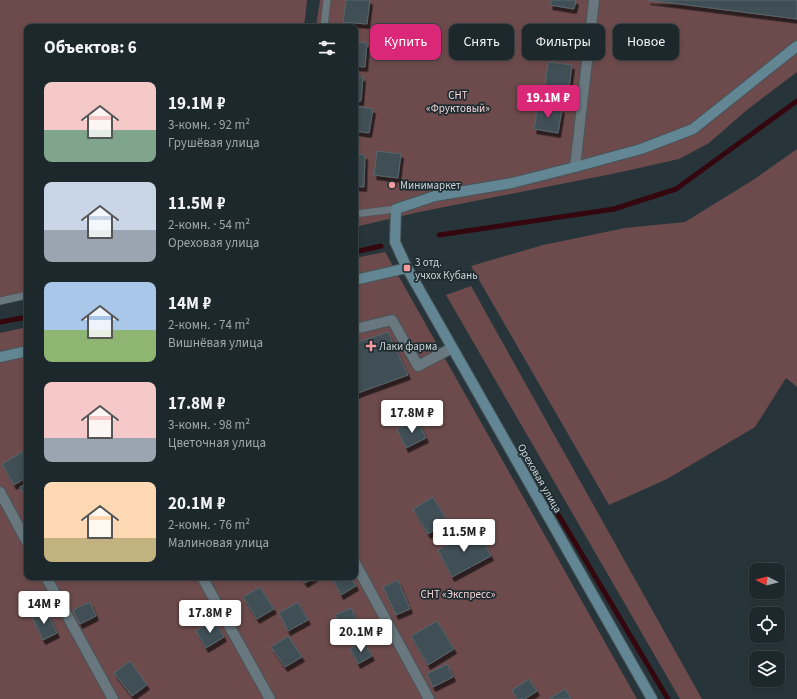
<!DOCTYPE html>
<html lang="ru">
<head>
<meta charset="utf-8">
<style>
  :root { --surface:#1d282c; --page:#253034; --text:#f1f3f6; --muted:#a0a6a9; --line:#3b4448; --accent:#db2777 }
  body { margin:0; font-family:"Source Sans 3",sans-serif; background:var(--page); color:var(--text); height:100vh; display:flex; flex-direction:column; font-size:15px; white-space:nowrap }
  * { box-sizing:border-box; margin:0 }
  p { font-size:13px; color:var(--muted) }
  .icon { flex:none; width:22px; height:22px; fill:none; stroke:currentColor; stroke-width:2; stroke-linecap:round; stroke-linejoin:round }
  .map { position:relative; flex:1; overflow:hidden }
  .side { position:absolute; left:24px; top:24px; width:334px; height:556px; display:flex; flex-direction:column; background:var(--surface); border-radius:8px; box-shadow:0 2px 6px #0003,0 0 0 1px var(--line) }
  .side>* { flex:none }
  .banner { position:absolute; left:370px; top:24px; width:367px; height:36px; display:flex; gap:8px }
  .needle { width:26px; rotate:276deg }
  .buttons { position:absolute; left:749px; top:563px; display:grid; gap:8px }
  .buttons a { display:grid; place-items:center; width:36px; height:36px; border-radius:8px; background:var(--surface); box-shadow:0 2px 6px #0003,0 0 0 1px var(--line); font-size:20px }
  .price { position:absolute; translate:-50% -34px; padding:0 9px; border-radius:4px; background:#fff; color:#222; font-size:13px; line-height:26px; filter:drop-shadow(0 1px 2px #0008) }
  .price::after { content:''; position:absolute; left:50%; top:24px; width:12px; height:9px; margin-left:-6px; background:inherit; clip-path:polygon(0 0,100% 0,50% 100%) }
  .price.selected { background:var(--accent); color:#fff }
  ul { padding:0; list-style:none }
  li { display:flex; align-items:center; gap:12px; height:100px; padding:0 20px }
  li span { display:grid; place-items:center; flex:none; width:112px; height:80px; border-radius:8px; color:#555 }
  li>.icon { margin-inline-start:auto }
  span .icon { width:48px; height:48px; fill:#fffc; stroke-width:1 }
  li b { font-size:17px }
  h2 { display:flex; justify-content:space-between; align-items:center; height:48px; padding:0 20px; font-size:17px }
  .pill { padding:0 14px; border-radius:8px; background:var(--surface); box-shadow:0 2px 6px #0003,0 0 0 1px var(--line); font-size:14px; line-height:36px }
  .pill.selected { background:var(--accent); color:#fff }
  .map>svg:first-child { display:block }
</style>
</head>
<body>
<div class="map">
<svg width="797" height="699" viewBox="0 0 797 699">
  <defs>
    <filter id="shadow"><feDropShadow dx="2.5" dy="4.5" stdDeviation="0" flood-color="#0009"/></filter>
  </defs>
  <rect width="100%" height="100%" fill="#27353a"/>
  <!-- green -->
  <g fill="#6d4b4c">
    <polygon points="0,0 307,0 304,27 27,27 27,299 0,303"/>
    <polygon points="320,0 797,0 797,72 748,109 709,143 679,159 612,174 419,212 355,227 355,27 316,27"/>
    <polygon points="797,149 797,387 786,378 755,427 667,479 609,505 471,266 543,245 625,228 685,222 753,180"/>
    <polygon points="385,252 637,699 0,699 0,333 27,327 27,577 355,577 355,258"/>
    <polygon points="471,286 702,699 680,699 446,295"/>
  </g>
  <g fill="none" stroke-linecap="round" stroke-linejoin="round">
    <!-- stream -->
    <g stroke="#33070d" stroke-width="5">
      <polyline points="439,235 614,209 676,189 797,101"/>
      <polyline points="355,252 381,246"/>
      <polyline points="0,322 27,317"/>
      <polyline points="549,499 668,699"/>
    </g>
  </g>
  <!-- building -->
  <g fill="#414f55" stroke="#57666c" filter="url(#shadow)">
    <polygon points="346,0 370,0 367,24 343,22"/>
    <polygon points="551,0 576,0 574,9 550,5"/>
    <polygon points="648,0 797,0 797,19"/>
    <polygon points="550,23 573,26 570,50 546,46"/>
    <polygon points="355,42 367,43 365,67 355,66"/>
    <polygon points="548,62 572,65 569,88 545,86"/>
    <polygon points="355,76 363,77 361,101 355,101"/>
    <polygon points="538,105 562,109 558,133 534,129"/>
    <polygon points="355,106 373,109 369,133 355,131"/>
    <polygon points="377,151 401,154 398,178 374,175"/>
    <polygon points="355,154 365,155 364,187 355,186"/>
    <polygon points="388,332 408,375 355,394 355,343"/>
    <polygon points="417,419 426,438 406,448 397,429"/>
    <polygon points="27,449 27,477 14,485 2,464"/>
    <polygon points="27,483 27,500 20,487"/>
    <polygon points="433,497 448,522 428,534 413,509"/>
    <polygon points="477,529 491,556 452,577 438,550"/>
    <polygon points="301,577 315,577 305,583"/>
    <polygon points="338,577 351,577 356,586 341,595 333,580"/>
    <polygon points="398,580 410,609 396,615 383,587"/>
    <polygon points="260,587 274,609 257,619 243,597"/>
    <polygon points="90,602 96,616 80,624 73,610"/>
    <polygon points="298,602 308,620 288,631 279,613"/>
    <polygon points="351,608 358,623 342,631 335,615"/>
    <polygon points="46,610 57,633 43,640 32,617"/>
    <polygon points="214,620 224,637 206,648 196,631"/>
    <polygon points="437,621 454,649 428,665 411,636"/>
    <polygon points="288,636 302,657 285,667 271,647"/>
    <polygon points="363,641 372,656 358,664 350,649"/>
    <polygon points="130,661 147,685 132,696 114,673"/>
    <polygon points="447,664 453,677 433,687 427,674"/>
    <polygon points="529,679 537,691 525,699 517,699 512,690"/>
    <polygon points="565,689 571,699 549,699"/>
  </g>
  <g fill="none" stroke-linecap="round" stroke-linejoin="round">
    <defs>
      <g id="lane">
        <polyline points="324,27 327,0"/>
        <polyline points="355,214 396,209"/>
        <polyline points="0,301 27,295"/>
      </g>
      <g id="street">
        <polyline points="575,167 594,0"/>
        <polyline points="355,329 392,320 418,366 452,348"/>
        <polyline points="0,492 27,542"/>
        <polyline points="355,563 429,699"/>
        <polyline points="46,577 113,699"/>
        <polyline points="202,577 270,699"/>
      </g>
      <g id="secondary">
        <polyline points="355,280 407,268"/>
        <polyline points="0,357 27,351"/>
        <polyline points="652,699 407,268 395,242 396,209 435,196 512,183 575,167 641,149 693,129 797,46"/>
      </g>
    </defs>
    <!-- lane casing -->
    <use href="#lane" stroke="#475358" stroke-width="8"/>
    <!-- street casing -->
    <use href="#street" stroke="#475358" stroke-width="12"/>
    <!-- secondary casing -->
    <use href="#secondary" stroke="#475358" stroke-width="12"/>
    <!-- lane -->
    <use href="#lane" stroke="#69787f" stroke-width="7"/>
    <!-- street -->
    <use href="#street" stroke="#69787f" stroke-width="10"/>
    <!-- secondary -->
    <use href="#secondary" stroke="#628694" stroke-width="10"/>
  </g>
  <!-- markers -->
  <g fill="#f59b9e" stroke="#1d2b30" stroke-width="1.5">
    <circle cx="392" cy="185" r="4"/>
    <rect x="403" y="264" width="8" height="8" rx="2"/>
    <path d="M369 340h4v4h4v4h-4v4h-4v-4h-4v-4h4z"/>
  </g>
  <g text-anchor="middle" stroke-width="3.5" stroke-linejoin="round" paint-order="stroke">
    <!-- park labels -->
    <g font-size="11" fill="#f8d5d5" stroke="#1d2b30">
      <text x="458" y="99">СНТ<tspan x="458" dy="13">«Фруктовый»</tspan></text>
      <text x="458" y="598">СНТ «Экспресс»</text>
    </g>
    <!-- poi labels -->
    <g font-size="11" fill="#cbd3d7" stroke="#1d2b30" text-anchor="start">
      <text x="400" y="189">Минимаркет</text>
      <text x="415" y="266">3 отд.<tspan x="415" dy="13">учхох Кубань</tspan></text>
      <text x="379" y="350">Лаки фарма</text>
    </g>
    <!-- street labels -->
    <g font-size="11" fill="#cbd3d7" stroke="#1d2b30">
      <text transform="translate(540 478) rotate(60)" y="4">Ореховая улица</text>
    </g>
  </g>
</svg>
<div class="buttons">
<a><svg class="needle" viewBox="-14 -14 28 28"><path d="M0-13l5 13h-10z" fill="#e53935"/><path d="M0 13l5-13h-10z" fill="#a0a6a9"/></svg></a>
<a><svg class="icon" aria-label="locate" viewBox="0 0 24 24"><circle cx="12" cy="12" r="6"/><path d="M12 2v4M12 18v4M2 12h4M18 12h4"/></svg></a>
<a><svg class="icon" aria-label="layers" viewBox="0 0 24 24"><path d="M12 4l9 5-9 5-9-5zM3 14l9 5 9-5"/></svg></a>
</div>
<b class="price selected" style="left:548px;top:119px">19.1M ₽</b>
<b class="price" style="left:412px;top:434px">17.8M ₽</b>
<b class="price" style="left:464px;top:553px">11.5M ₽</b>
<b class="price" style="left:44px;top:625px">14M ₽</b>
<b class="price" style="left:210px;top:634px">17.8M ₽</b>
<b class="price" style="left:361px;top:653px">20.1M ₽</b>
<div class="banner">
<a class="pill selected">Купить</a>
<a class="pill">Снять</a>
<a class="pill">Фильтры</a>
<a class="pill">Новое</a>
</div>
<section class="side">
<h2>Объектов: 6<svg class="icon" aria-label="filters" viewBox="0 0 24 24"><path d="M4 7h16M4 17h16"/><circle cx="9" cy="7" r="2"/><circle cx="15" cy="17" r="2"/></svg></h2>
<ul>
<li><span style="background:linear-gradient(#f6c9c9 60%,#7fa58c 0)"><svg class="icon" aria-label="home" viewBox="0 0 24 24"><path d="M3 11l9-7 9 7M6 9v11h12V9"/></svg></span><div><b>19.1M ₽</b><p>3-комн. · 92 m²</p><p>Грушёвая улица</p></div></li>
<li><span style="background:linear-gradient(#c9d6e8 60%,#9aa5b1 0)"><svg class="icon" aria-label="home" viewBox="0 0 24 24"><path d="M3 11l9-7 9 7M6 9v11h12V9"/></svg></span><div><b>11.5M ₽</b><p>2-комн. · 54 m²</p><p>Ореховая улица</p></div></li>
<li><span style="background:linear-gradient(#a9c7e8 60%,#8fb573 0)"><svg class="icon" aria-label="home" viewBox="0 0 24 24"><path d="M3 11l9-7 9 7M6 9v11h12V9"/></svg></span><div><b>14M ₽</b><p>2-комн. · 74 m²</p><p>Вишнёвая улица</p></div></li>
<li><span style="background:linear-gradient(#f6c9c9 70%,#9aa5b1 0)"><svg class="icon" aria-label="home" viewBox="0 0 24 24"><path d="M3 11l9-7 9 7M6 9v11h12V9"/></svg></span><div><b>17.8M ₽</b><p>3-комн. · 98 m²</p><p>Цветочная улица</p></div></li>
<li><span style="background:linear-gradient(#ffd9b3 70%,#c2b280 0)"><svg class="icon" aria-label="home" viewBox="0 0 24 24"><path d="M3 11l9-7 9 7M6 9v11h12V9"/></svg></span><div><b>20.1M ₽</b><p>2-комн. · 76 m²</p><p>Малиновая улица</p></div></li>
</ul>
</section>
</div>
</body>
</html>
